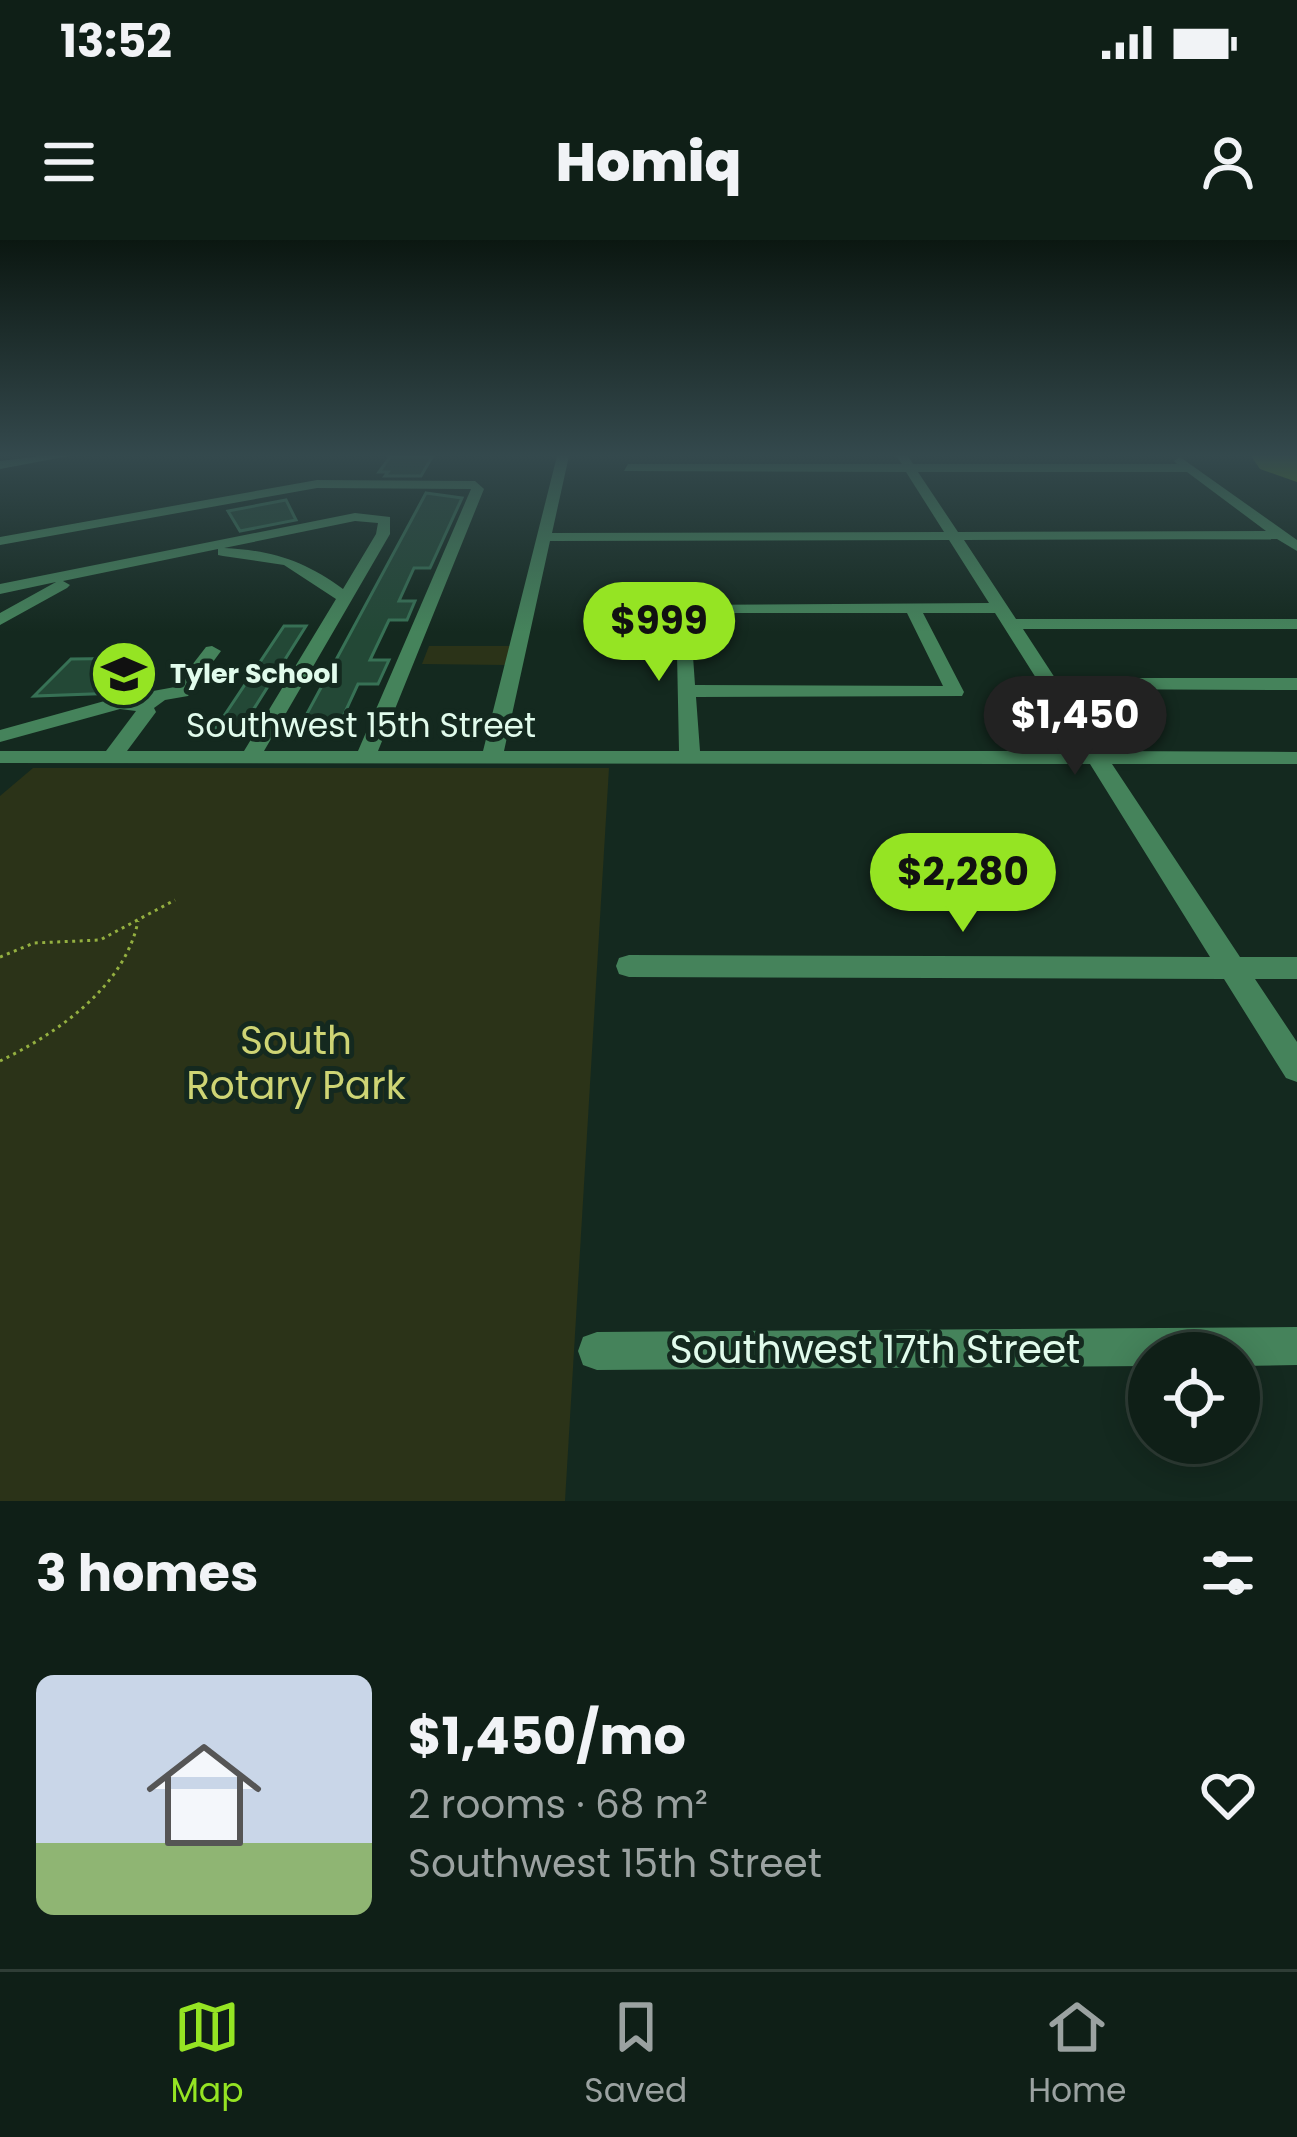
<!DOCTYPE html>
<html lang="en">
<head>
<meta charset="utf-8">
<style>
  :root { --surface:#0f1f17; --page:#1d2c24; --text:#f1f3f6; --muted:#9ba2a1; --line:#2f3d36; --accent:#95e423 }
  body { margin:0; font-family:Poppins,sans-serif; background:var(--page); color:var(--text); height:100vh; display:flex; flex-direction:column; font-size:45px; white-space:nowrap }
  * { box-sizing:border-box; margin:0 }
  p { font-size:39px; color:var(--muted) }
  .icon { flex:none; width:66px; height:66px; fill:none; stroke:currentColor; stroke-width:2; stroke-linecap:round; stroke-linejoin:round }
  .map { position:relative; height:1261px; overflow:hidden }
  .sheet { display:flex; flex-direction:column; background:var(--surface); flex:1 }
  .sheet>* { flex:none }
  .controls { position:absolute; left:1128px; top:1092px; display:grid; gap:24px }
  .controls a { display:grid; place-items:center; width:132px; height:132px; border-radius:50%; background:var(--surface); box-shadow:0 6px 30px #0003,0 0 0 3px var(--line); font-size:60px }
  .price { position:absolute; translate:-50% -102px; padding:0 27px; border-radius:42px; background:var(--accent); color:#111; font-size:39px; line-height:78px; filter:drop-shadow(0 3px 6px #0008) }
  .price::after { content:''; position:absolute; left:50%; top:72px; width:36px; height:27px; margin-left:-18px; background:inherit; clip-path:polygon(0 0,100% 0,50% 100%) }
  .price.on { background:#222; color:#fff }
  ul { padding:0; list-style:none }
  li { display:flex; align-items:center; gap:36px; height:300px; padding:0 36px }
  li span { display:grid; place-items:center; flex:none; width:336px; height:240px; border-radius:18px; color:#555 }
  li>.icon { margin-inline-start:auto }
  span .icon { width:144px; height:144px; fill:#fffc; stroke-width:1 }
  li b { font-size:51px }
  h2 { display:flex; justify-content:space-between; align-items:center; height:144px; padding:0 36px; font-size:51px }
  .status { display:flex; justify-content:space-between; align-items:center; height:84px; padding:0 60px; background:var(--surface); direction:ltr }
  .status svg { height:33px; fill:currentColor }
  header { display:flex; justify-content:space-between; align-items:center; height:156px; padding:0 36px; background:var(--surface); font-size:54px; font-weight:800 }
  .menu { display:flex; justify-content:space-around; align-items:center; height:168px; border-top:3px solid var(--line); background:var(--surface); font-size:33px; color:var(--muted) }
  .menu a { display:grid; justify-items:center; gap:6px }
  .menu .on { color:var(--accent) }
  .map>svg:first-child { display:block }
</style>
</head>
<body>
<div class="status"><b>13:52</b><svg viewBox="0 0 49 12"><path d="M0 12V9h3v3zM5 12V6h3v6zM10 12V3h3v9zM15 12V0h3v12zM26 1h20v11H26zM47 4h2v5h-2z"/></svg></div>
<header><svg class="icon" aria-label="menu" viewBox="0 0 24 24"><path d="M4 6h16M4 12h16M4 18h16"/></svg>Homiq<svg class="icon" aria-label="person" viewBox="0 0 24 24"><circle cx="12" cy="8" r="4"/><path d="M4 21q1-7 8-7t8 7"/></svg></header>
<div class="map">
<svg width="1297" height="1261" viewBox="0 0 1297 1261">
  <rect width="100%" height="100%" fill="#14291f"/>
  <!-- green -->
  <g fill="#2b3318">
    <polygon points="429,406 511,406 506,425 422,424"/>
    <polygon points="33,528 609,528 565,1261 0,1261 0,556"/>
  </g>
  <g fill="none" stroke-linecap="round" stroke-linejoin="round">
    <!-- runway -->
    <polygon fill="#548621" fill-rule="evenodd" points="1251,216 1297,216 1297,242 1260,229"/>
  </g>
  <!-- building -->
  <g fill="#234836" stroke="#377155" stroke-width="3">
    <polygon points="390,217 432,217 421,236 385,236 388,232 379,232"/>
    <polygon points="426,253 462,258 430,328 414,328 399,361 415,361 407,380 389,380 370,420 389,420 378,444 358,444 335,494 296,494"/>
    <polygon points="286,260 296,280 240,291 228,271"/>
    <polygon points="284,386 306,386 238,494 212,494"/>
    <polygon points="149,418 119,453 34,456 71,419"/>
  </g>
  <g fill="none" stroke-linecap="round" stroke-linejoin="round">
    <!-- path -->
    <g stroke="#94b040" stroke-width="3" stroke-dasharray="3 4.5" stroke-linecap="butt">
      <polyline points="0,717 34,703 100,700 175,660"/>
      <path d="M0 821C56 794 125 747 138 681"/>
    </g>
    <!-- minor -->
    <g fill="#45835b" fill-rule="evenodd">
      <polygon points="41,216 69,216 0,229 0,221"/>
      <path d="M557 216H569L552 293 944 292 906 232 624 231 628 224H902L896 216H908L913 224H1177L1174 221 1180 217 1297 300V311L1277 299 964 300 1016 379H1297V389H1023L1055 438H1297V450L1062 449 1104 511 1297 512V524H1112L1240 717H1297V739H1255L1297 802V842L1286 838 1224 739 629 737 619 734 616 726 619 718 629 715 1210 717 1090 524 0 523V511H106L136 471 120 469 0 502V490L119 457 140 460 153 451 175 447 206 407 212 406 221 411 188 456 165 460 154 468 156 472 127 511H244L336 359 284 325 223 316 218 315V309L63 341 70 345 67 348 0 385V373L56 342 0 354V344L355 273 390 277V294L264 511H358L471 249 317 248 0 305V297L317 240 475 241 484 249 378 511H483ZM918 232H1187L1266 291 958 292ZM355 281 378 283 376 294 343 349C305 321 271 310 224 308ZM949 300 989 363 676 365 679 511H504L550 301ZM690 373H907L943 446 695 445ZM923 373H995L1082 511H700L696 457 962 456 964 452Z"/>
      <polygon points="1297,1087 1297,1125 1239,1126 1239,1113 1149,1113 1149,1126 597,1130 583,1125 578,1111 583,1097 597,1092"/>
    </g>
  </g>
  <!-- sky -->
  <linearGradient id="sky" x2="0" y2="1"><stop stop-color="#0b1711"/><stop offset="0.55" stop-color="#34494d"/><stop offset="1" stop-color="#34494d" stop-opacity="0"/></linearGradient>
  <rect width="1297" height="392" fill="url(#sky)"/>
  <!-- icons -->
  <defs>
    <symbol id="school-disc" viewBox="-11 -11 22 22"><circle r="9.5" fill="#95e423" stroke="#14291f"/><path d="M0-5L7-2L0 1L-7-2ZM-4 1L0 2.5L4 1V4Q0 6-4 4Z" fill="#111"/></symbol>
  </defs>
  <g fill-rule="evenodd">
    <use href="#school-disc" x="86" y="396" width="76" height="76"/>
  </g>
  <g text-anchor="middle" stroke-width="10" stroke-linejoin="round" paint-order="stroke">
    <!-- far-poi labels -->
    <g font-size="27" font-weight="bold" fill="#e1fbec" stroke="#14291f" text-anchor="start">
      <text x="170" y="443">Tyler School</text>
    </g>
    <!-- street labels -->
    <g font-size="33" fill="#e1fbec" stroke="#14291f">
      <text x="361" y="497">Southwest 15th Street</text>
    </g>
    <!-- near-park labels -->
    <g font-size="39" fill="#ced474" stroke="#14291f">
      <text x="296" y="814">South<tspan x="296" dy="45">Rotary Park</tspan></text>
    </g>
    <!-- near-street labels -->
    <g font-size="39" fill="#e1fbec" stroke="#14291f">
      <text x="875" y="1123">Southwest 17th Street</text>
    </g>
  </g>
</svg>
<div class="controls">
<a><svg class="icon" aria-label="locate" viewBox="0 0 24 24"><circle cx="12" cy="12" r="6"/><path d="M12 2v4M12 18v4M2 12h4M18 12h4"/></svg></a>
</div>
<b class="price" style="left:659px;top:444px">$999</b>
<b class="price on" style="left:1075px;top:538px">$1,450</b>
<b class="price" style="left:963px;top:695px">$2,280</b>
</div>
<section class="sheet">
<h2>3 homes<svg class="icon" aria-label="filters" viewBox="0 0 24 24"><path d="M4 7h16M4 17h16"/><circle cx="9" cy="7" r="2"/><circle cx="15" cy="17" r="2"/></svg></h2>
<ul>
<li><span style="background:linear-gradient(#c9d6e8 70%,#8fb573 0)"><svg class="icon" aria-label="home" viewBox="0 0 24 24"><path d="M3 11l9-7 9 7M6 9v11h12V9"/></svg></span><div><b>$1,450/mo</b><p>2 rooms · 68 m²</p><p>Southwest 15th Street</p></div><svg class="icon" aria-label="heart" viewBox="0 0 24 24"><path d="M12 20l-8-8c-3-5 5-10 8-4 3-6 11-1 8 4z"/></svg></li>
</ul>
</section>
<nav class="menu">
<a class="on"><svg class="icon" aria-label="map" viewBox="0 0 24 24"><path d="M3 6l6-2 6 2 6-2v14l-6 2-6-2-6 2zM9 4v14M15 6v14"/></svg>Map</a>
<a><svg class="icon" aria-label="saved" viewBox="0 0 24 24"><path d="M7 4h10v16l-5-4-5 4z"/></svg>Saved</a>
<a><svg class="icon" aria-label="home" viewBox="0 0 24 24"><path d="M3 11l9-7 9 7M6 9v11h12V9"/></svg>Home</a>
</nav>
</body>
</html>
